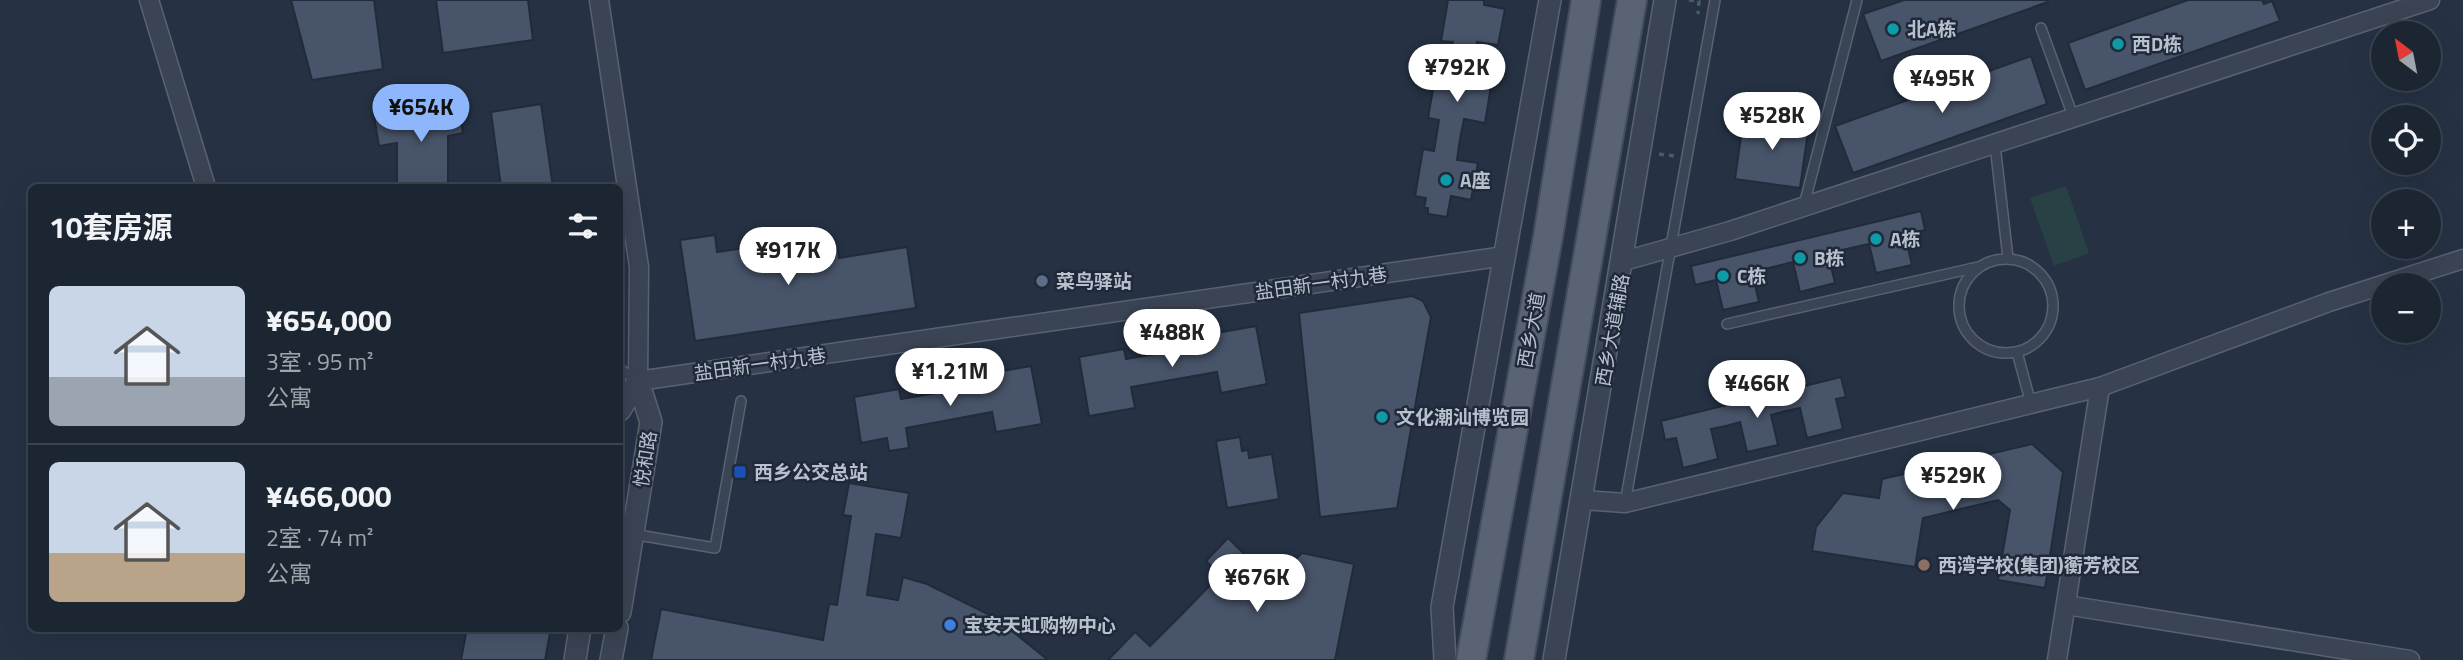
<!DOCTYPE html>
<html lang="zh">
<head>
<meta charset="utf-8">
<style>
  :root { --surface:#1c2633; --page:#252e3b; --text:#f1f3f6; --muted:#a0a5ac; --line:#3a434e; --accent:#8eb6fd }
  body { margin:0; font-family:"Titillium Web","Noto Sans SC",sans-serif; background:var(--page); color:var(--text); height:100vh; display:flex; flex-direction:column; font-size:26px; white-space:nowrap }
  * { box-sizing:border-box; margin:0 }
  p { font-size:23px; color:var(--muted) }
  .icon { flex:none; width:38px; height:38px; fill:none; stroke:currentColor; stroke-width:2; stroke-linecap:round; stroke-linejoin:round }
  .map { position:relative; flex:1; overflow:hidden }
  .sheet { position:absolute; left:28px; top:184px; width:595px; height:448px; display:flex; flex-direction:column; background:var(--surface); border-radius:10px; box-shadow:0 7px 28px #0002,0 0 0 2px var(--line) }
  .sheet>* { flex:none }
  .needle { width:46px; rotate:328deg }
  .tools { position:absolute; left:2371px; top:21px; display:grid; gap:14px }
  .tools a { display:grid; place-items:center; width:70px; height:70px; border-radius:50%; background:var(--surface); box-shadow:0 7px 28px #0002,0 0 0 2px var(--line); font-size:35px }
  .price { position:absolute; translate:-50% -60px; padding:0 16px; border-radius:24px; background:#fff; color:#222; font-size:23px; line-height:46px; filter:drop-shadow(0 2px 4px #0008) }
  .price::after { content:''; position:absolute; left:50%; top:42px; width:21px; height:16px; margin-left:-10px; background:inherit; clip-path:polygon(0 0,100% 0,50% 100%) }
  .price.selected { background:var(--accent); color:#111 }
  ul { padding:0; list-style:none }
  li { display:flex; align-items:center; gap:21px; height:175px; padding:0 21px }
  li+li { border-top:2px solid var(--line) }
  li span { display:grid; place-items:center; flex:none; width:196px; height:140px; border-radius:10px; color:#555 }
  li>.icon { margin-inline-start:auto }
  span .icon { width:84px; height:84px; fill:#fffc; stroke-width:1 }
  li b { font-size:30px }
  h2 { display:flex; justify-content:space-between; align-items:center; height:84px; padding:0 21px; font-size:30px }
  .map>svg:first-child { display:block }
</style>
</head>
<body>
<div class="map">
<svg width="2463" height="660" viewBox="0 0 2463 660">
  <rect width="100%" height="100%" fill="#263244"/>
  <!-- green -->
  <polygon fill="#284145" points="2066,186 2089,253 2054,266 2030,198"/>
  <!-- building -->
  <g fill="#485469" stroke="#212b3b" stroke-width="2">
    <polygon points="291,0 374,0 383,69 312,80"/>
    <polygon points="436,0 528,0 533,40 443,53"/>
    <polygon points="1448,0 1484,0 1484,5 1505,9 1498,45 1477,42 1474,62 1470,82 1491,86 1485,123 1464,119 1460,139 1457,160 1478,163 1471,200 1451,196 1447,217 1428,214 1428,208 1424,208 1426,198 1415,196 1423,149 1434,151 1439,120 1428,118 1436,72 1447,73 1453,42 1441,41"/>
    <polygon points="1904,0 2048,0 2048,2 1881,61 1863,14"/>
    <polygon points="2188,0 2262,0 2264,4 2272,1 2280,21 2085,90 2068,43"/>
    <polygon points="2031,56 2047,104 1853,173 1835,126"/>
    <polygon points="458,104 463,133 448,136 448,187 397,187 397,143 379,146 374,116"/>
    <polygon points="541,104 553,187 501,187 491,112"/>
    <polygon points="1744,115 1809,124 1800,188 1735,179"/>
    <polygon points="1921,211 1925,230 1905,235 1912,265 1876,273 1869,244 1828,253 1835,283 1800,292 1793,262 1752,272 1759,302 1723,310 1716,280 1695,285 1691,266"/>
    <polygon points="715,235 717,252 778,243 781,258 838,250 839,258 907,247 916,308 695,341 680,240"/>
    <polygon points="1412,296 1423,301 1431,317 1397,508 1320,517 1299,313"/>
    <polygon points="1256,326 1267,384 1221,393 1217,372 1131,387 1135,408 1089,416 1079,357 1124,349 1126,359 1212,344 1211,334"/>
    <polygon points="1031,366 1042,424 996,432 992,412 906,428 909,448 889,451 887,438 861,443 854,397 899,389 901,399 987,384 986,374"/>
    <polygon points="1841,377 1846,397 1836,399 1843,429 1807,438 1800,408 1786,411 1771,415 1778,445 1747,452 1740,422 1726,426 1711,429 1718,459 1683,468 1676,438 1665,440 1661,421"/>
    <polygon points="1240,437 1242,451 1248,450 1249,458 1272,454 1279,499 1227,508 1216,441"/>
    <polygon points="2032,444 2063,472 2045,588 1998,580 2010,510 1998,500 1923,518 1915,567 1812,551 1816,527 1843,493 1879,498 1882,479"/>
    <polygon points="849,483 909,493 901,538 876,534 867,595 898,600 903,577 927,584 996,618 1048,660 651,660 661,609 823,640 829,604 837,605 851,516 843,515"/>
    <polygon points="1228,538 1273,582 1302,553 1354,564 1335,660 1108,660 1135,632 1150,646 1185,611 1220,575 1206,561"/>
    <polygon points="467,628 551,628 545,660 461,660"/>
  </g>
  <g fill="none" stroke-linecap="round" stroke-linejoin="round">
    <defs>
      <g id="service">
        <polyline points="2041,28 2074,119"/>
        <polyline points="1995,145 2008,258"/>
        <polyline points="1804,205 1857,0"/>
        <circle cx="2006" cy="306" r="47"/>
        <polyline points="1727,324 1978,267"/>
        <polyline points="2017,352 2031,404"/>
        <polyline points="620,369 638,381"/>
        <polyline points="1625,503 1715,0"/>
        <polyline points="620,532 715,548 741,401"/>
      </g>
      <g id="minor">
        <polyline points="149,0 206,187"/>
        <polyline points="599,0 639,267 638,381 1505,256"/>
        <polyline points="1624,261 1730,231 2430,0"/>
        <polyline points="1583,500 1625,503 2100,387 2329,302 2463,259"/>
        <polyline points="2066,605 2410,660"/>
        <polyline points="2057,660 2100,387"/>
      </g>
      <g id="tertiary">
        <polyline points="620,410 638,381"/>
        <polyline points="620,612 651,422 638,381"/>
        <polyline points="575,660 580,628"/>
        <polyline points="611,660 617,628"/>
        <polyline points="1445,660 1442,607 1550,0"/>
        <polyline points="1554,660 1665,0"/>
      </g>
      <g id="primary">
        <polyline points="1471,660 1548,237 1586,0"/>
        <polyline points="1519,660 1632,0"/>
      </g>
    </defs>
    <!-- service casing -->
    <use href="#service" stroke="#596271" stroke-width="12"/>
    <!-- minor casing -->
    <use href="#minor" stroke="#596271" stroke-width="21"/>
    <!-- tertiary casing -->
    <use href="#tertiary" stroke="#596271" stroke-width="24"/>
    <!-- primary casing -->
    <use href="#primary" stroke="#444d5d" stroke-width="32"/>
    <!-- path -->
    <g stroke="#465e61" stroke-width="3.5" stroke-dasharray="5 5" stroke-linecap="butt">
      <polyline points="1689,0 1699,1 1698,14"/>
      <polyline points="1659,154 1674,156"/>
    </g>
    <!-- service -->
    <use href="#service" stroke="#3b4454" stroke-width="9"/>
    <!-- minor -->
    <use href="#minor" stroke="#3b4454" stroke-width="18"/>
    <!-- tertiary -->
    <use href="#tertiary" stroke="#3b4454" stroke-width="21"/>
    <!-- primary -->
    <use href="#primary" stroke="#596374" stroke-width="28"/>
  </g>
  <!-- markers -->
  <g fill="#0f9aa8" stroke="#1f2939" stroke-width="2.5">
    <circle cx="1893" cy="29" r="7"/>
    <circle cx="2118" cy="44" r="7"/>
    <circle cx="1446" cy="180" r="7"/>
    <circle cx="1876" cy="239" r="7"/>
    <circle cx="1800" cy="258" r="7"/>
    <circle cx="1723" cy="276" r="7"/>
    <circle cx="1382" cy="417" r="7"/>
  </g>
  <circle fill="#5c6f8a" stroke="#1f2939" stroke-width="2.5" cx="1042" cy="281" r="7"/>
  <rect fill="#1a4fb4" stroke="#1f2939" stroke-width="2.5" x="733" y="465" width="14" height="14" rx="3.5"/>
  <circle fill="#8d6e63" stroke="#1f2939" stroke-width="2.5" cx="1924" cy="565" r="7"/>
  <circle fill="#3f7fe0" stroke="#1f2939" stroke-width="2.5" cx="950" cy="625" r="7"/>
  <g text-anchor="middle" stroke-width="5" stroke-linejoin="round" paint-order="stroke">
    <!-- poi labels -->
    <g font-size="19" font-weight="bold" fill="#b8c0cd" stroke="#1f2939" text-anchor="start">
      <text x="1907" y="36">北A栋</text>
      <text x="2132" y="51">西D栋</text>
      <text x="1460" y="187">A座</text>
      <text x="1890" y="246">A栋</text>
      <text x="1814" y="265">B栋</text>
      <text x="1737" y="283">C栋</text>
      <text x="1056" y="288">菜鸟驿站</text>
      <text x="1396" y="424">文化潮汕博览园</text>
      <text x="754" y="479">西乡公交总站</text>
      <text x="1938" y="572">西湾学校(集团)蘅芳校区</text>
      <text x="964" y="632">宝安天虹购物中心</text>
    </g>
    <!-- street labels -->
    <g font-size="19" fill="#b8c0cd" stroke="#1f2939">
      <text transform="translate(1321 283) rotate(-8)" y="7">盐田新一村九巷</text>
      <text transform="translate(1531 330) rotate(-80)" y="7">西乡大道</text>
      <text transform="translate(1612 330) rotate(-80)" y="7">西乡大道辅路</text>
      <text transform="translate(760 364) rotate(-8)" y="7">盐田新一村九巷</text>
      <text transform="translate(645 459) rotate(-81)" y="7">悦和路</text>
    </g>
  </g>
</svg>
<div class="tools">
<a><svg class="needle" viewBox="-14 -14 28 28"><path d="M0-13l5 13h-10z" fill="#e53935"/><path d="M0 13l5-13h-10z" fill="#a0a5ac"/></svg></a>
<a><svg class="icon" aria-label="locate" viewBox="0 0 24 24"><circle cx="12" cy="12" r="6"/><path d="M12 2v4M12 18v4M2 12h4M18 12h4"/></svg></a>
<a>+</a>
<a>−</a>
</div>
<b class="price" style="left:1457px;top:104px">¥792K</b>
<b class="price" style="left:1942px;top:115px">¥495K</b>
<b class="price selected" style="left:421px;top:144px">¥654K</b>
<b class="price" style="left:1772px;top:152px">¥528K</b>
<b class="price" style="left:788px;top:287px">¥917K</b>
<b class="price" style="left:1172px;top:369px">¥488K</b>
<b class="price" style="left:950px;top:408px">¥1.21M</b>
<b class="price" style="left:1757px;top:420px">¥466K</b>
<b class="price" style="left:1953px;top:512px">¥529K</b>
<b class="price" style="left:1257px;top:614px">¥676K</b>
<section class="sheet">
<h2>10套房源<svg class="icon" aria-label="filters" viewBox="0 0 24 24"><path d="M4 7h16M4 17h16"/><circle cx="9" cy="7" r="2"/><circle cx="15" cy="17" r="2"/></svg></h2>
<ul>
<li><span style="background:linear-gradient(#c9d6e8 65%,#9aa5b1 0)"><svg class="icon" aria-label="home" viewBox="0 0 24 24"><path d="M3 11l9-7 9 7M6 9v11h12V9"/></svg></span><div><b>¥654,000</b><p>3室 · 95 m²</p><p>公寓</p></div></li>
<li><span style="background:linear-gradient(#c9d6e8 65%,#b9a48a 0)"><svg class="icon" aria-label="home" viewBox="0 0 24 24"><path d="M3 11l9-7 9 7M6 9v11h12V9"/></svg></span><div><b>¥466,000</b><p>2室 · 74 m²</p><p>公寓</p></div></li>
</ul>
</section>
</div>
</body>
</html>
